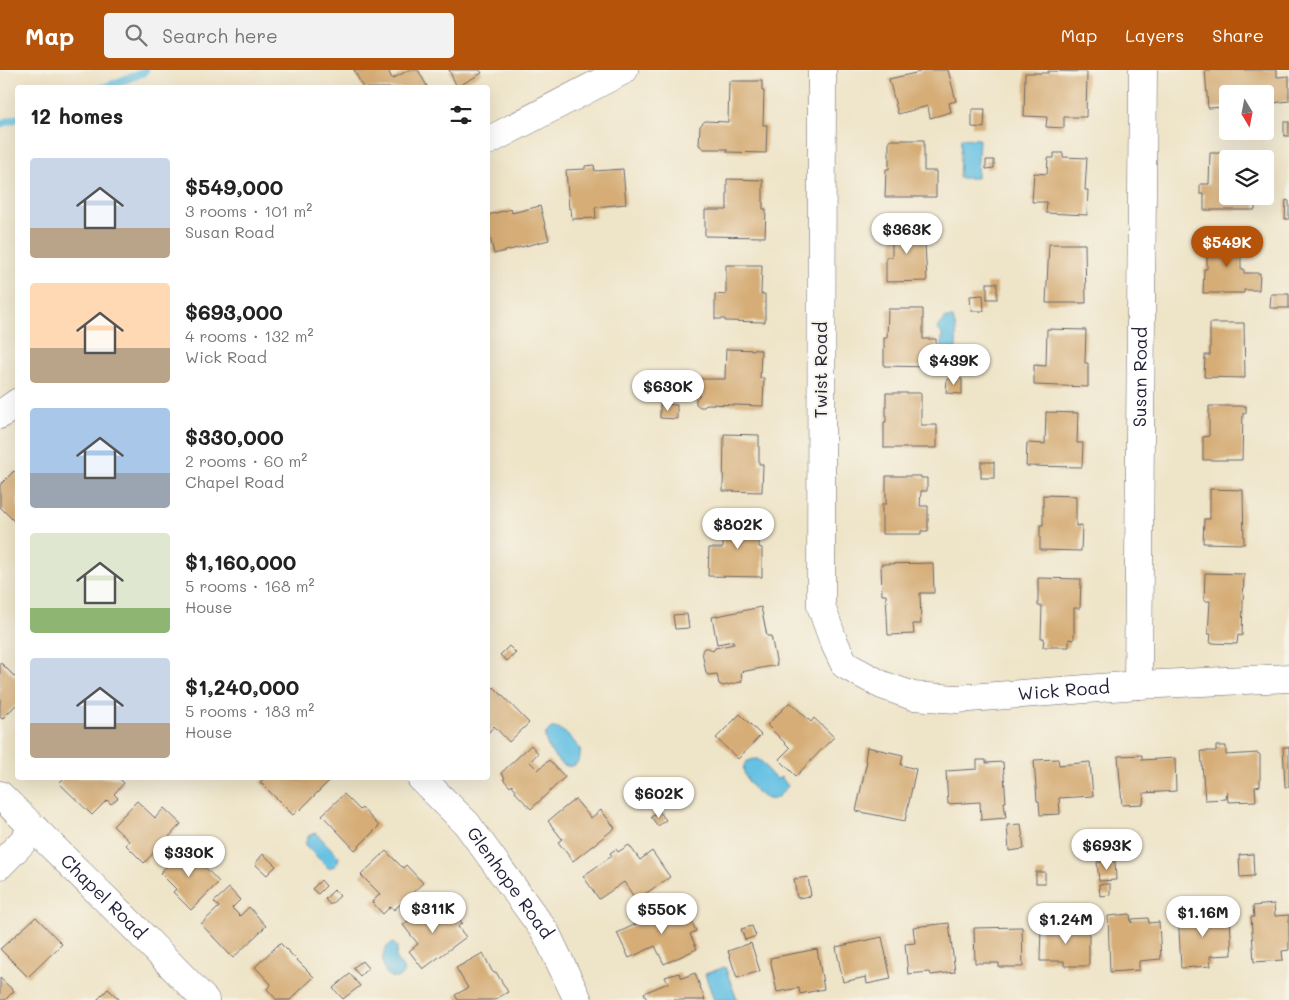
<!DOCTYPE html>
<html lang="en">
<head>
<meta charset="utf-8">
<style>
  :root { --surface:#fff; --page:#f2f2f2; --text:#222; --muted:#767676; --accent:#b45309 }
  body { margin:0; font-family:Mali,sans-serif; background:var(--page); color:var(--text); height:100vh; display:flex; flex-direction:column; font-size:19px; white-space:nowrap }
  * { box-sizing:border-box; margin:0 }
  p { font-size:16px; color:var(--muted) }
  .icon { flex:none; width:28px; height:28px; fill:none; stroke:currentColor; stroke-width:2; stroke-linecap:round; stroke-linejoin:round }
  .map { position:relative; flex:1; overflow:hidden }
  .sheet { position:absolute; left:15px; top:15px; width:475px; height:695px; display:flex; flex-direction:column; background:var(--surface); border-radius:5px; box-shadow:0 5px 20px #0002 }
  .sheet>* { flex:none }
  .needle { width:32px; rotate:170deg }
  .controls { position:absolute; left:1219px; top:15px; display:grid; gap:10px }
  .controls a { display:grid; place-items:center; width:55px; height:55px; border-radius:5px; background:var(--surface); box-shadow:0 5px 20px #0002; font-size:25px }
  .price { position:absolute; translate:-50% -42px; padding:0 11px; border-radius:18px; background:#fff; color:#222; font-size:16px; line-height:32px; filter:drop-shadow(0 1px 2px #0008) }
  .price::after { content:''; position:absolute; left:50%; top:30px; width:15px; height:11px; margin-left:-8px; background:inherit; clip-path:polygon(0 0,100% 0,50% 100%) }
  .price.active { background:var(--accent); color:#fff }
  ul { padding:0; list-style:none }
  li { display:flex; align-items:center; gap:15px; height:125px; padding:0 15px }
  li span { display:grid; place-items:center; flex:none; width:140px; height:100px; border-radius:5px; color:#555 }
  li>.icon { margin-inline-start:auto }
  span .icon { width:60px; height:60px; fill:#fffc; stroke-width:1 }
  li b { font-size:21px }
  h2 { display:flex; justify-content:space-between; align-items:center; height:60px; padding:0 15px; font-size:21px }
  header { display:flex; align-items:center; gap:30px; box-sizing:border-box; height:70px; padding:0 25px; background:var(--accent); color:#fff }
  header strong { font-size:24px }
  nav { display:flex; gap:28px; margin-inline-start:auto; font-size:18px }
  .search { width:350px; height:45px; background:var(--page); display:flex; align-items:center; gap:12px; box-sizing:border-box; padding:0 18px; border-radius:5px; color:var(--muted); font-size:19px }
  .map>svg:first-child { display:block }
</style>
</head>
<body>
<header>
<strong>Map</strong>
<div class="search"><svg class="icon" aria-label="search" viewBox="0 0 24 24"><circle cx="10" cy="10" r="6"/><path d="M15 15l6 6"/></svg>Search here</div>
<nav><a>Map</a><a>Layers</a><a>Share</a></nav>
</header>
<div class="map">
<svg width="1289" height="930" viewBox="0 0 1289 930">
  <rect width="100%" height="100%" fill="#f7f3e8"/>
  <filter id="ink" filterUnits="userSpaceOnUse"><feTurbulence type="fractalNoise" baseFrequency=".02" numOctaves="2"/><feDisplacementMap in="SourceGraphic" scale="10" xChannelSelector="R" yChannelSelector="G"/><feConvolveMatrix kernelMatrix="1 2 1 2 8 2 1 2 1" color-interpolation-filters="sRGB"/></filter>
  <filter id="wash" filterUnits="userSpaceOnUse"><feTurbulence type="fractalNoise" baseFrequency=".0096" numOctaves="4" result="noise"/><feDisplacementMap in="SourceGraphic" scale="20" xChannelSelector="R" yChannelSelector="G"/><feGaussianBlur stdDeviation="1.12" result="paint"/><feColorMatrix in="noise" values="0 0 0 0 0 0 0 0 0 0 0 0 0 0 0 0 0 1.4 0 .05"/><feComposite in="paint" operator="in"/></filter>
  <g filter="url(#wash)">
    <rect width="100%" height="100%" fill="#eee4c8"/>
    <!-- water -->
    <g fill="#66c1e3" stroke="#44728f">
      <polygon points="961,68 979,69 977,108 959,108"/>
      <path d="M945 248H953C958 263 957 274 954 289H942V264L937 259 938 256 943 252Z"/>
      <path d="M551 658C563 657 573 670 580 679 582 689 576 700 564 695 556 692 544 673 545 665Z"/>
      <path d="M757 689C767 693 768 706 778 709L781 707 788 716 777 728C774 729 772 730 768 729 755 725 727 690 757 689Z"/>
      <path d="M316 763 339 787C338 794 335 797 328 798L305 775 308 766Z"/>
      <path d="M393 873C401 878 395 881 396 888 397 893 402 895 403 899 404 903 402 905 400 907 380 914 377 877 393 873Z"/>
      <polygon points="725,897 737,930 714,930 705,904"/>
    </g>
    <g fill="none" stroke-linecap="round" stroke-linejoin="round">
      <!-- stream -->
      <g stroke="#66c1e3" stroke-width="8">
        <polyline points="103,18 142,3 145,0"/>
        <polyline points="0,54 18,48"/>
      </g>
    </g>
    <g id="blocks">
      <!-- building -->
      <g fill="#d6ad77">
        <polygon points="354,0 390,0 389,2 392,9 409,0 418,0 428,18 363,18"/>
        <polygon points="449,0 480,0 482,3 457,17"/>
        <polygon points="920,0 948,0 956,31 949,33 951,42 930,48 928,36 898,44 889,9 920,2"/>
        <polygon points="1205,0 1277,0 1277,7 1289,6 1289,31 1265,34 1265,24 1228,24 1228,37 1208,38"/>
        <polygon points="1048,1 1087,2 1086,47 1064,47 1064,58 1046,57 1047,47 1024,46 1025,3 1048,3"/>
        <polygon points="729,11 762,11 762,21 764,21 763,55 767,55 766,83 727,82 727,79 704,79 699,75 700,56 705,51 728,52"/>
        <polygon points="972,39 985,39 984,58 972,57"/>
        <rect x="1284" y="52" width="5" height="14"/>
        <polygon points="889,70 924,70 924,101 936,101 936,127 885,127 886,99 889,99"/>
        <polygon points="1054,83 1063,83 1063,87 1087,88 1085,120 1088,120 1087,145 1046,143 1047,132 1032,132 1034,103 1047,104 1048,88 1054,88"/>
        <polygon points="1210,83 1243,83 1243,85 1260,86 1260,89 1228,89 1228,126 1255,126 1255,140 1204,140 1204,124 1200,124 1200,114 1209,114"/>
        <polygon points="986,90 994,90 994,98 986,99"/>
        <polygon points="594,95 595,101 623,99 626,134 595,137 596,148 572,149 571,139 569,139 566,100 585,99 585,96"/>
        <polygon points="727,109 763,110 763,139 766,139 765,167 705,166 705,140 727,140"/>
        <polygon points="1286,130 1289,131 1289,149 1285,149"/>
        <polygon points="540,136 549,170 494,184 488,158 488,145 511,139 512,143"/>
        <polygon points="924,155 927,211 886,212 886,187 892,187 892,156"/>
        <polygon points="1207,167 1241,168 1241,199 1244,199 1244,203 1260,203 1259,220 1244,220 1244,223 1203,223 1204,199 1207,199"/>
        <polygon points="1049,174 1085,174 1086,233 1046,233"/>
        <polygon points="726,195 762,195 761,224 765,224 765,252 725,251 725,249 715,249 715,224 726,225"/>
        <rect x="987" y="213" width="10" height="16"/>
        <polygon points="1271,224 1289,224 1289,238 1270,238"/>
        <polygon points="983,225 984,241 971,241 970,226"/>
        <polygon points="888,239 923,239 923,269 936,269 936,297 884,296 884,268 887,268"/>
        <polygon points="1210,253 1244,253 1245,308 1204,307 1205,285 1210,285"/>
        <polygon points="1047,259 1086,260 1085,293 1088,293 1088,317 1034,315 1034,295 1046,296"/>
        <polygon points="726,279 761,280 760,308 764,308 763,336 707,334 704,337 700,337 696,334 696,329 699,326 700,309 725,309"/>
        <polygon points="947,309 962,309 962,324 946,323"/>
        <polygon points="886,323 921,323 921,355 937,355 937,378 884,378 884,352 886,352"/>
        <polygon points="660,334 677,335 677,349 660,348"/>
        <polygon points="1209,336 1246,336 1246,343 1243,343 1242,390 1203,390 1203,367 1209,366"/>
        <polygon points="1046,342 1078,343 1077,373 1083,373 1082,397 1026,396 1027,373 1045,374"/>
        <polygon points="724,364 759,365 759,394 763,394 762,422 723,421"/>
        <rect x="981" y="392" width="13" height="16"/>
        <polygon points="14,401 18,404 18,455 0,437 0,415"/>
        <polygon points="886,406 921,406 921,408 927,408 927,421 921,421 920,436 928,436 928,461 921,461 921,464 882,464 882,434 886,434"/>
        <polygon points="1210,419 1243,420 1244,474 1203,473 1204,449 1210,449"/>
        <polygon points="1043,425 1076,426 1076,456 1082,455 1081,481 1040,480 1040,455 1043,455"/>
        <polygon points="724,448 759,449 759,477 762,478 762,507 708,506 709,478 723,478"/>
        <polygon points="933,493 934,523 920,523 921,554 913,554 914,564 888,565 886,525 882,525 881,494"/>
        <polygon points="1205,503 1244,504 1242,566 1238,565 1237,574 1210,573 1211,564 1208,564 1210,531 1204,531"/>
        <polygon points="1038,508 1081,509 1080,538 1074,538 1074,570 1069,569 1069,577 1043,577 1044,568 1041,568 1042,536 1038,536"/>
        <polygon points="761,537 767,566 771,566 777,595 741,602 742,610 741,612 723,616 719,614 717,604 708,605 706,603 702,581 704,578 709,578 713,581 715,578 734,574 733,571 717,574 712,547"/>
        <polygon points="687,544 689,558 675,559 673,545"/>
        <polygon points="509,576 516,583 507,591 500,585"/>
        <polygon points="0,592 15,607 18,604 18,633 2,649 0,647"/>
        <polygon points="494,617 529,653 509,672 494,656 488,663 488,623"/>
        <polygon points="790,632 811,652 814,648 834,667 796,706 779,689 790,678 767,655"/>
        <polygon points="740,644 761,665 738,689 716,668"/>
        <polygon points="531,675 538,683 530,692 538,700 549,690 565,707 531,739 515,722 516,720 512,715 510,717 503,709 505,708 501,703"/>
        <polygon points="1216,676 1226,676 1226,685 1258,683 1260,685 1260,716 1255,717 1256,731 1228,732 1227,721 1226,729 1205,730 1201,681 1216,681"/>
        <polygon points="867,677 903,685 901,695 916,699 905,751 856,741 867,691 865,691"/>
        <polygon points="1283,677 1289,677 1289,717 1285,717"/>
        <polygon points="1142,685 1142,690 1175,688 1176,721 1144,723 1143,734 1122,735 1118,686"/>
        <polygon points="1058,689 1059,695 1090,692 1093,726 1059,728 1060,744 1040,745 1039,731 1037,731 1034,690"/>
        <polygon points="977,690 986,690 986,693 1003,692 1006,732 1004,732 1006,748 981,750 980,732 948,734 946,701 977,699"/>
        <polygon points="64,708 119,708 124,713 114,724 118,728 111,734 107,730 92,745 59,713"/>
        <polygon points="263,708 332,708 298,742 297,741 293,745 260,712 265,708"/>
        <polygon points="344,724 360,740 362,738 379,756 355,780 322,745"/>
        <polygon points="575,729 591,748 601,740 615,758 573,791 558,772 562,769 548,751"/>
        <polygon points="137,731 155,748 164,738 181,754 144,793 126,775 129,771 113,756"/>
        <polygon points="659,741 666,750 658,756 651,747"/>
        <polygon points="1021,754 1024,779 1009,781 1007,755"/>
        <polygon points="1107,766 1108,785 1093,786 1092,767"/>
        <polygon points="629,775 640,790 652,781 670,807 636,830 624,812 599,829 583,806 612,786 610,783 616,779 618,782"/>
        <polygon points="186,777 219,812 191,840 173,822 176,819 160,803"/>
        <polygon points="386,781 403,798 406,795 423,813 394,840 391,836 383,844 372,832 380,824 361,805"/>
        <polygon points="263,784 276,796 267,805 255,794"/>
        <polygon points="1253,784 1254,806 1240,807 1239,785"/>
        <polygon points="1115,791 1116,810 1099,811 1097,792"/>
        <rect x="1036" y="802" width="9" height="11"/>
        <polygon points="808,807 811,826 797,828 794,809"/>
        <polygon points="321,810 326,816 318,824 312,819"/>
        <polygon points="1099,814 1110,814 1110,825 1100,826"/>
        <polygon points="229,818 240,830 232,838 240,846 249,837 266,856 233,888 201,854 219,837 214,832"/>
        <polygon points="334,820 340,826 330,835 325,829"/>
        <polygon points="434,832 448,850 456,844 462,853 458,857 466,867 423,899 409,881 418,874 403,855"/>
        <polygon points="683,832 696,861 690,864 697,879 664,894 655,876 629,888 617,863"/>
        <polygon points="1274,834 1275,846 1289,845 1289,880 1282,881 1283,890 1254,892 1251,847 1254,847 1253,836"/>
        <polygon points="1203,839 1203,848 1230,848 1232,885 1210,886 1211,896 1181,898 1178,841"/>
        <polygon points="1130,844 1131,853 1132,853 1132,849 1148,848 1149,853 1159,852 1161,889 1139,891 1139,900 1110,902 1108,846"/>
        <polygon points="36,847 62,874 28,907 0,879"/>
        <polygon points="949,853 955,902 931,905 930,902 908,904 905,874 915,873 913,857"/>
        <polygon points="752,856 756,866 745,870 741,859"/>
        <polygon points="1041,856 1089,856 1089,896 1064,896 1064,891 1040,891"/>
        <polygon points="1022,857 1023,897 999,897 999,893 975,893 974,858"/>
        <polygon points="882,867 891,909 867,914 866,907 843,912 836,877"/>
        <polygon points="280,873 314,907 290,930 277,930 267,919 271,914 255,897"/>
        <polygon points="751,873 760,901 737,908 728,881"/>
        <polygon points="817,879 824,919 800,924 799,918 777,922 770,888"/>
        <polygon points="483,883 492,901 494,903 496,902 508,922 494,930 458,930 455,925 468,918 456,898"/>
        <polygon points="362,891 368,898 360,906 353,898"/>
        <polygon points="679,903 682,908 695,903 705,930 647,930 644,923 668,913 665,907"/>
        <polygon points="350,904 360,916 343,929 333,918"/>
        <polygon points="0,908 14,921 5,930 0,930"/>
        <polygon points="108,919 120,930 97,930"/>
      </g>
    </g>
  </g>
  <g filter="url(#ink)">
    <use href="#blocks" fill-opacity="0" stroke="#69666c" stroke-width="1"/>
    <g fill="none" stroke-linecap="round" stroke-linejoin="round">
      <defs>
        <g id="minor">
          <path id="s1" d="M822 0 821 536 833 570 845 595 882 615 913 626 957 629 1138 615 1289 608"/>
          <polyline points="488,71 624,0"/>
          <polyline points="0,345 18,332"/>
          <path id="s2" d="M1138 615 1143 0"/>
          <path id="s3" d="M421 708 467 754 546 863 578 930"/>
          <path id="s4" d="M0 725 132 855 205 930"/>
          <polyline points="0,795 35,759"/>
        </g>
      </defs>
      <!-- minor casing -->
      <use href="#minor" stroke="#69666c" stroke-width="29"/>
      <!-- minor -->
      <use href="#minor" stroke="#fff" stroke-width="28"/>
    </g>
  </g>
  <g text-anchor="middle" stroke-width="4" stroke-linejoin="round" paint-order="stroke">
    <!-- street labels -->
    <g font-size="18" fill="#22223b" stroke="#f7f3e8">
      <text transform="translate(821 300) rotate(-90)" y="6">Twist Road</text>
      <text dy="6" stroke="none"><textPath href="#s2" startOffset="308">Susan Road</textPath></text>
      <text dy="6" stroke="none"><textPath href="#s1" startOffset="826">Wick Road</textPath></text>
      <text dy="6" stroke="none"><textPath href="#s3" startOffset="138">Glenhope Road</textPath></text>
      <text dy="6" stroke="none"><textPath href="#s4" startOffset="145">Chapel Road</textPath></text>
    </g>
  </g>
</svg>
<div class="controls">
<a><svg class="needle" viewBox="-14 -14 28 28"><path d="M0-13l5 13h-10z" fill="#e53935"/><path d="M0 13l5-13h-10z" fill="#767676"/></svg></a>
<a><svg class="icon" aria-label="layers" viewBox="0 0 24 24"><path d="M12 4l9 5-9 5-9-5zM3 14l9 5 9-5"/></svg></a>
</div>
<b class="price" style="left:907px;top:185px">$363K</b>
<b class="price active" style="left:1227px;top:198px">$549K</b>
<b class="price" style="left:954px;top:316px">$439K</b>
<b class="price" style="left:668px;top:342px">$630K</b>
<b class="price" style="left:738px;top:480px">$802K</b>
<b class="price" style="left:659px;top:749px">$602K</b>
<b class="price" style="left:1107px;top:801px">$693K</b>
<b class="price" style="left:189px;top:808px">$330K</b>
<b class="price" style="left:433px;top:864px">$311K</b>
<b class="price" style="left:662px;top:865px">$550K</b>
<b class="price" style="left:1203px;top:868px">$1.16M</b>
<b class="price" style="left:1066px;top:875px">$1.24M</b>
<section class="sheet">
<h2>12 homes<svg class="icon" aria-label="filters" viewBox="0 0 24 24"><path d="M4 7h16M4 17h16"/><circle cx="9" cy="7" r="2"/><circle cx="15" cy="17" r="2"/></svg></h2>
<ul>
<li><span style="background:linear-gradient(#c9d6e8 70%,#b9a48a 0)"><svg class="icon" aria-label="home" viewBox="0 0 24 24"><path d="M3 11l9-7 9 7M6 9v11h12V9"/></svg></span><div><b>$549,000</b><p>3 rooms · 101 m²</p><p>Susan Road</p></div></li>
<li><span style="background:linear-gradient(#ffd9b3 65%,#b9a48a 0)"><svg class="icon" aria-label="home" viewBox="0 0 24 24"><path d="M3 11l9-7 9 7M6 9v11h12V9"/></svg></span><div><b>$693,000</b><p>4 rooms · 132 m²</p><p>Wick Road</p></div></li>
<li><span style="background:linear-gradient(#a9c7e8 65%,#9aa5b1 0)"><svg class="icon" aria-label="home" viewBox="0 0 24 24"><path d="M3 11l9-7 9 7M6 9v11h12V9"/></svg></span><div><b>$330,000</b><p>2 rooms · 60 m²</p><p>Chapel Road</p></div></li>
<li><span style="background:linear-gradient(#dfe7d0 75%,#8fb573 0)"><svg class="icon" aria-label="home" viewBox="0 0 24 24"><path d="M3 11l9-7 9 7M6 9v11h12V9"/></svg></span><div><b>$1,160,000</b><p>5 rooms · 168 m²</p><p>House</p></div></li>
<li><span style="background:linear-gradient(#c9d6e8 65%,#b9a48a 0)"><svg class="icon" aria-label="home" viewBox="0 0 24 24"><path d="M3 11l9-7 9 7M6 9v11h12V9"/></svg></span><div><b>$1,240,000</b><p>5 rooms · 183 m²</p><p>House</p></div></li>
</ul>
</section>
</div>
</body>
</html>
